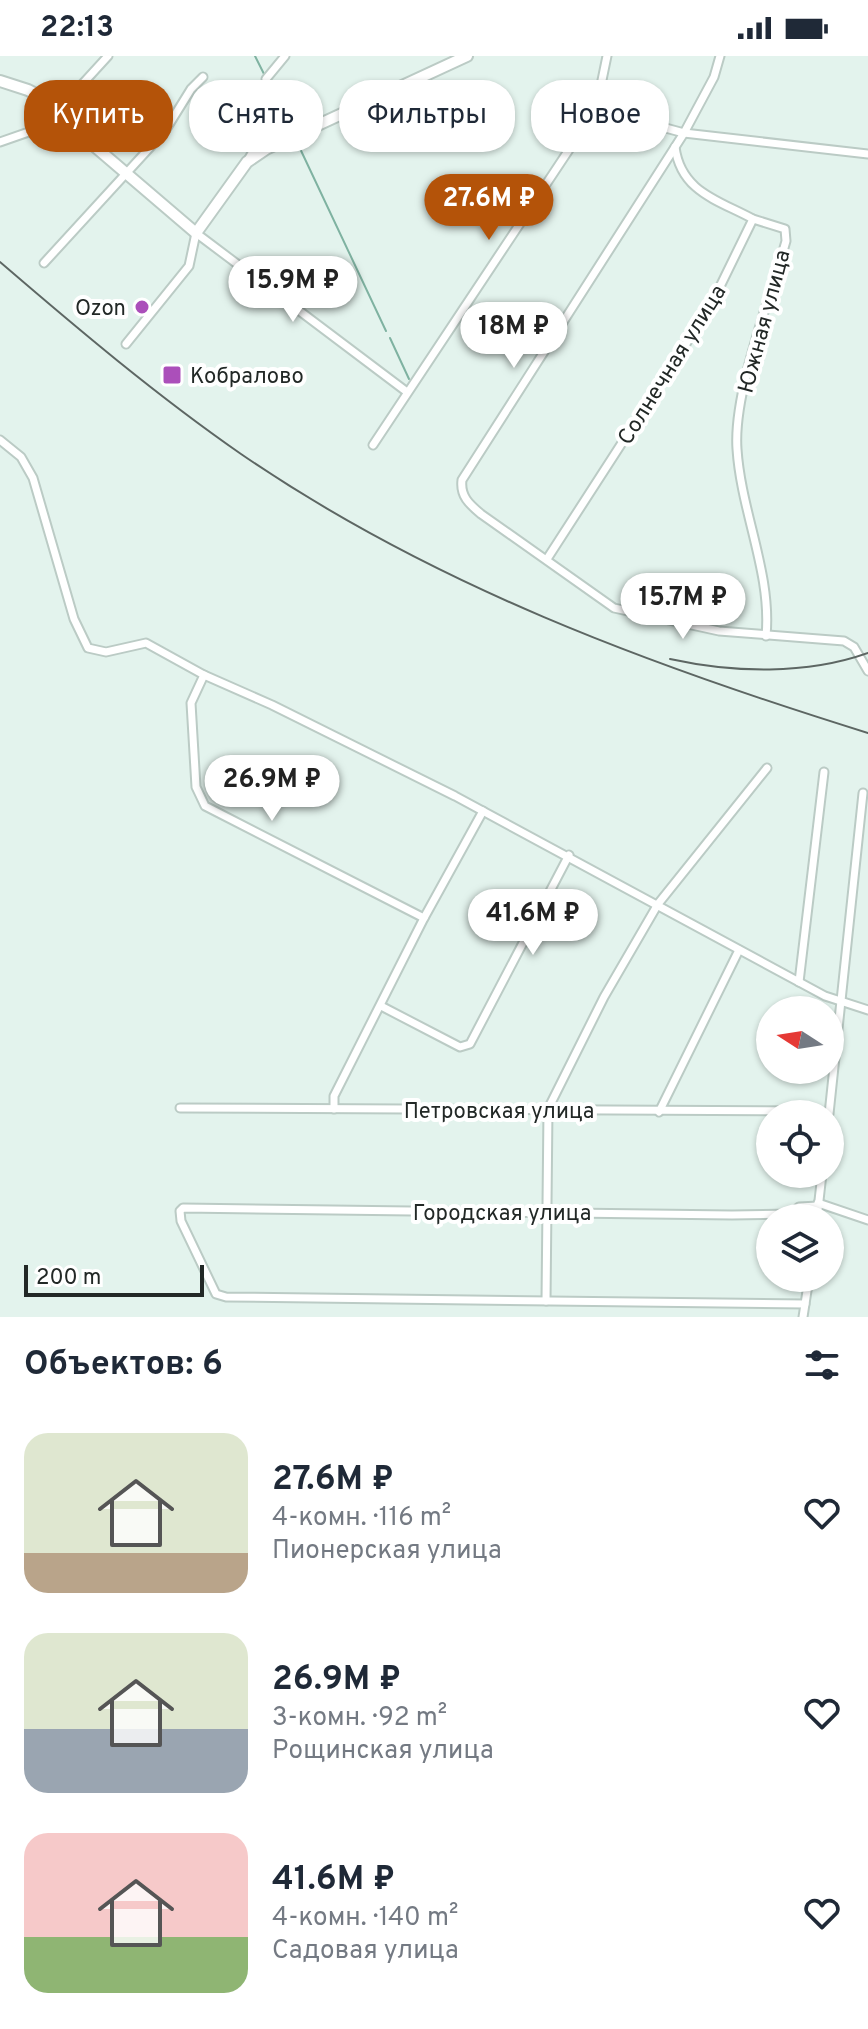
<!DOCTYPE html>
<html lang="ru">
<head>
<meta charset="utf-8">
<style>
  :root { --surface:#fff; --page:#f2f2f3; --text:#1f2937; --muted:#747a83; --accent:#b45309 }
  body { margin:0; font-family:Overpass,sans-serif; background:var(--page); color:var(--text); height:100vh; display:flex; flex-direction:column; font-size:30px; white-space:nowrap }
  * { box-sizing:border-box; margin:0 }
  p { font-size:26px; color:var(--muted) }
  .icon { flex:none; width:44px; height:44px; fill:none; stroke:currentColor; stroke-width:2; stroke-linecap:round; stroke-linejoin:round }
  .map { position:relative; height:1261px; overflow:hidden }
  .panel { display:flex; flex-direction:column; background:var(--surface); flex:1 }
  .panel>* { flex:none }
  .hud { position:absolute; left:24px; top:24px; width:820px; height:72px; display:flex; gap:16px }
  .needle { width:52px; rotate:282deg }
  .controls { position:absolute; left:756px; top:940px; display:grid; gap:16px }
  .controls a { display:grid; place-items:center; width:88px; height:88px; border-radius:50%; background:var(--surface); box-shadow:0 2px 6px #0004; font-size:40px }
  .scale { position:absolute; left:24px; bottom:20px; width:180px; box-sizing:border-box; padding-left:8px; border:4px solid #222826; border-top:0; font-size:22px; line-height:28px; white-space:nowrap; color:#222826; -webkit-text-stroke:6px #fff; paint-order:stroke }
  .price { position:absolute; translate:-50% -68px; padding:0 18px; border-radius:28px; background:#fff; color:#222; font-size:26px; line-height:52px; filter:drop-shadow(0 2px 4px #0008) }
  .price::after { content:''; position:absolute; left:50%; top:48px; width:24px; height:18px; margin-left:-12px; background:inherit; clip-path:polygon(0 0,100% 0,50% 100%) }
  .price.selected { background:var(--accent); color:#fff }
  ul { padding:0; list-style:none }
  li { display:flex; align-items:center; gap:24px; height:200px; padding:0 24px }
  li span { display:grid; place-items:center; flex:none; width:224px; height:160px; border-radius:24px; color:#555 }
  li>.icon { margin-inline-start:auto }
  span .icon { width:96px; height:96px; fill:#fffc; stroke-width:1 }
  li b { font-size:34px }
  h2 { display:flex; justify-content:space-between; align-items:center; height:96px; padding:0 24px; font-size:34px }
  .chip { padding:0 28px; border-radius:32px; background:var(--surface); box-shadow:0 2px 6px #0004; font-size:28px; line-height:72px }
  .chip.selected { background:var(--accent); color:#fff }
  .status { display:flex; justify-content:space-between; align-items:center; height:56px; padding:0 40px; background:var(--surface); direction:ltr }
  .status svg { height:22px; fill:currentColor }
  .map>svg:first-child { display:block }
</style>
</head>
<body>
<div class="status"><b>22:13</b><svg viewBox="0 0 49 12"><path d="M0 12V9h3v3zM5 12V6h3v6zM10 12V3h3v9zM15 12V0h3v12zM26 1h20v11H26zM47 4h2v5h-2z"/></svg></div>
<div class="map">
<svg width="868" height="1261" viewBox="0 0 868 1261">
  <rect width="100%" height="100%" fill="#e3f3ed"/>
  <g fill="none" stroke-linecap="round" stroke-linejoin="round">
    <!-- stream -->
    <g stroke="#7fb2a1" stroke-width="2">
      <polyline points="255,0 264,18"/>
      <polyline points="268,28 289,73"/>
      <polyline points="296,84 386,275"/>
      <polyline points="390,282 409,323"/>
    </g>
    <defs>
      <g id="street">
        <path d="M720 0 714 21 684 77 462 424C460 440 469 448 481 458L614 552 719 575 844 585 854 591 868 615"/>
        <polyline points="266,23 285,0"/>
        <polyline points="596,53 684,77 868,98"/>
        <polyline points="0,86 43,71 108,0"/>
        <polyline points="248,104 260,83 267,78 275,88"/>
        <path d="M753 163 785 173 786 185C770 242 733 337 737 393 741 456 772 518 766 580"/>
        <polyline points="44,207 165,75 191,33 203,21"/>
        <polyline points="126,288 189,210 196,177 407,336"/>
        <polyline points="0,384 21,401 33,422 74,563 88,592 106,596 146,587 204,619 272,649 455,740 825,940 868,954"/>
        <polyline points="373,389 596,53 607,0"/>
        <path d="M547 503 711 249 753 163C718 144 681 136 675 91"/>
        <polyline points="204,619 191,647 196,731 205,750 424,862"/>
        <polyline points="799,926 824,716"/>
        <polyline points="381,950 460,991 470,988 569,799"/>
        <polyline points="180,1052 817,1055"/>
        <polyline points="334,1053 334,1040 424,862 483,755"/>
        <polyline points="659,1056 739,894"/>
        <polyline points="829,1058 863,737"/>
        <polyline points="818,1147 868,1164"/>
        <polyline points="817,1162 822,1118"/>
        <polyline points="546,1245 548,1053 604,941 658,848 767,712"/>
        <polyline points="805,1248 226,1241 216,1238 181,1165 180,1155 183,1152 732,1159 792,1158 799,1151 818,1150"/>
        <polyline points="803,1261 809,1222"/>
      </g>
      <polyline id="secondary" points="0,25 28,34 53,47 79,77 196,177 247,106 266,93 467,0"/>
    </defs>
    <!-- street casing -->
    <use href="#street" stroke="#bbcbc5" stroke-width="11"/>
    <!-- secondary casing -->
    <use href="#secondary" stroke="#bbcbc5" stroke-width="14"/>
    <!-- street -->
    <use href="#street" stroke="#fff" stroke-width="7"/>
    <!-- secondary -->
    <use href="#secondary" stroke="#fff" stroke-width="10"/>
    <!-- rail -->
    <g stroke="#5d6663" stroke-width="2">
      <path d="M0 206C78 273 156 339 241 398 432 529 649 609 868 677"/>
      <path d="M670 603C734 617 806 619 868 597"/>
    </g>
  </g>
  <!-- markers -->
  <g fill="#ab4fba" stroke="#fff" stroke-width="3">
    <circle cx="142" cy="251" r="8"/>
    <rect x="162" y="309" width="20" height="20" rx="4"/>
  </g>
  <g text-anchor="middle" stroke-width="8" stroke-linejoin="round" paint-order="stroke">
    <!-- poi labels -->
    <g font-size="22" fill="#222826" stroke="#fff" text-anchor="end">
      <text x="126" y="259">Ozon</text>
      <text x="190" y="327" text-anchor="start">Кобралово</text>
    </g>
    <!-- street labels -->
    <g font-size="22" fill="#222826" stroke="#fff">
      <text transform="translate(763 265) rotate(-75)" y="8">Южная улица</text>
      <text transform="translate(671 308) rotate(-58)" y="8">Солнечная улица</text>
      <text x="499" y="1062">Петровская улица</text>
      <text x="502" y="1164">Городская улица</text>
    </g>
  </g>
</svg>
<div class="controls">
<a><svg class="needle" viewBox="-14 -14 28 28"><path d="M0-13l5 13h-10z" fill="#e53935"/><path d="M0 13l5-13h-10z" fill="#747a83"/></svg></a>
<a><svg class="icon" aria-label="locate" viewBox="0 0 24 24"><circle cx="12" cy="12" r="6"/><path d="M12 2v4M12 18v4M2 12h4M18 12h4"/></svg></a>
<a><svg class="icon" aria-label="layers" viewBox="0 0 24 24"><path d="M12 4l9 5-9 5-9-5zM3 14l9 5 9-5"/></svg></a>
</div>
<div class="scale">200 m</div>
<b class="price selected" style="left:489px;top:186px">27.6M ₽</b>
<b class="price" style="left:293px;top:268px">15.9M ₽</b>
<b class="price" style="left:514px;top:314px">18M ₽</b>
<b class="price" style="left:683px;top:585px">15.7M ₽</b>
<b class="price" style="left:272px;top:767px">26.9M ₽</b>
<b class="price" style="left:533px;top:901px">41.6M ₽</b>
<div class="hud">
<a class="chip selected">Купить</a>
<a class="chip">Снять</a>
<a class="chip">Фильтры</a>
<a class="chip">Новое</a>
</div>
</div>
<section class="panel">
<h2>Объектов: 6<svg class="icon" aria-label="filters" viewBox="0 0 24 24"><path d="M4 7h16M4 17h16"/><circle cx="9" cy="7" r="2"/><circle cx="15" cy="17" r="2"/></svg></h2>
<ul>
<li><span style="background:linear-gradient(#dfe7d0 75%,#b9a48a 0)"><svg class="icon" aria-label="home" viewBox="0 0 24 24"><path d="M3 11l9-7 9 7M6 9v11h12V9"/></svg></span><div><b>27.6M ₽</b><p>4-комн. · 116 m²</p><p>Пионерская улица</p></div><svg class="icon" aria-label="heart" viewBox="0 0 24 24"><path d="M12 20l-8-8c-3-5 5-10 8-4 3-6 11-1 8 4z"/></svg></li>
<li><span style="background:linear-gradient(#dfe7d0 60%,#9aa5b1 0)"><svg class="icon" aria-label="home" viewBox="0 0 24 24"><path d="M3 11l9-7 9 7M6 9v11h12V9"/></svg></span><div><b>26.9M ₽</b><p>3-комн. · 92 m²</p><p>Рощинская улица</p></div><svg class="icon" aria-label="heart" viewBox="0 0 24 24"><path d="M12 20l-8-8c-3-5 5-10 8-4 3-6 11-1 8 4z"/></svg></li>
<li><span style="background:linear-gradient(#f6c9c9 65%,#8fb573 0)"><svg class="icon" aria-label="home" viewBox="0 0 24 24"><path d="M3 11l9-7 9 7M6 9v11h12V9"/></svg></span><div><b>41.6M ₽</b><p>4-комн. · 140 m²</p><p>Садовая улица</p></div><svg class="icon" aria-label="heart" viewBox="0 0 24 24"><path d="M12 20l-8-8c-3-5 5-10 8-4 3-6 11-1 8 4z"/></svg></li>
</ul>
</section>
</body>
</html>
